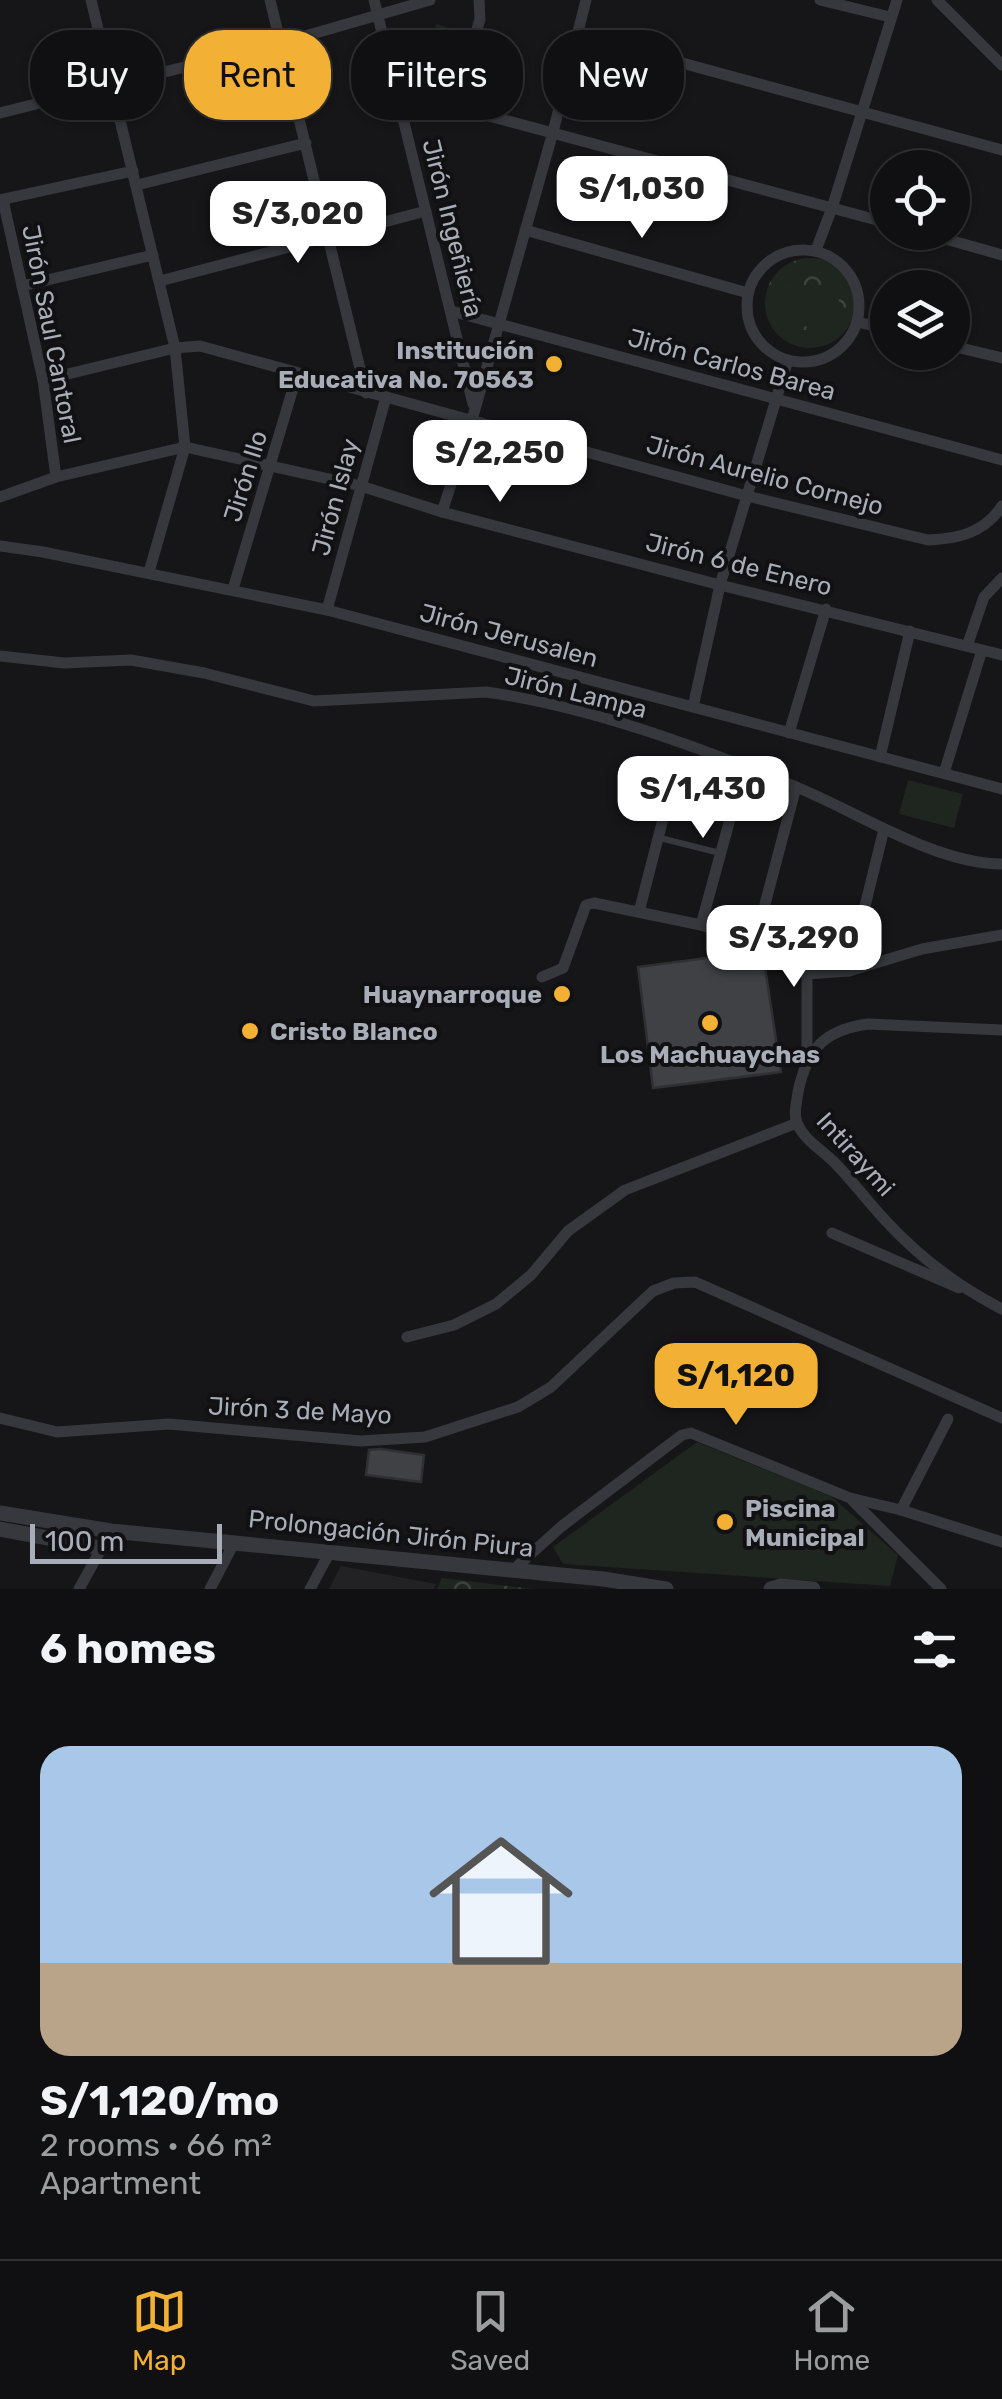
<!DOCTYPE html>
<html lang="en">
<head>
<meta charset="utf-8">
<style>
  :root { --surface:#101012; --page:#1e1e20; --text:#f1f3f6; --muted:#9c9d9f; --line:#303032; --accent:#f2b134 }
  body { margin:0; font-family:Rubik,sans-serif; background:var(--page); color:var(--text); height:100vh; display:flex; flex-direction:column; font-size:38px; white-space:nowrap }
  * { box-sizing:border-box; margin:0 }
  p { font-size:32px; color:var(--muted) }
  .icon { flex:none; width:55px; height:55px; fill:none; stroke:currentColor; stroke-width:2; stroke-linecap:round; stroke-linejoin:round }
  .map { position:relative; height:1589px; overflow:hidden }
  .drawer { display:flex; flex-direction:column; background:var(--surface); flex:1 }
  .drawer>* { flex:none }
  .hud { position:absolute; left:30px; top:30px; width:942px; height:90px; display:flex; gap:20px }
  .fabs { position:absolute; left:870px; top:150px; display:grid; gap:20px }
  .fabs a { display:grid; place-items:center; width:100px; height:100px; border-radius:50%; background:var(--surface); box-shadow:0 2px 8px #0004,0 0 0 2px var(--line); font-size:50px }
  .scale { position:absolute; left:30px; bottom:25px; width:192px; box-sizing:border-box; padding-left:10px; border:5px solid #a8adb8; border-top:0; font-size:28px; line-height:35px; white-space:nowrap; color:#a8adb8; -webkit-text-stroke:8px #111113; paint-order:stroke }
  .price { position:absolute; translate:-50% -85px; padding:0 22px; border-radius:20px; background:#fff; color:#222; font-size:32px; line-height:65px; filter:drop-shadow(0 2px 5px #0008) }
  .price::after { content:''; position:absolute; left:50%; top:60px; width:30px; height:22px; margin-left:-15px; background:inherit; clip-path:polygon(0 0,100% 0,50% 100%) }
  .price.current { background:var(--accent); color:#111 }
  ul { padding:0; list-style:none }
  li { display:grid; align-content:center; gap:20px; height:530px; padding:0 40px }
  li+li { border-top:2px solid var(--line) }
  li span { display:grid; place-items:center; height:310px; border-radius:30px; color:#555 }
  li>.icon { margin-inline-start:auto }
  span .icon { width:180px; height:180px; fill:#fffc; stroke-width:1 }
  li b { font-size:42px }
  h2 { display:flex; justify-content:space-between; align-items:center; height:120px; padding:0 40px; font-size:42px }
  .tag { padding:0 35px; border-radius:40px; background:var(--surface); box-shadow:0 2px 8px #0004,0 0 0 2px var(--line); font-size:35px; line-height:90px }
  .tag.current { background:var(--accent); color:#111 }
  .tab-bar { display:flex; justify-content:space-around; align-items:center; height:140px; border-top:2px solid var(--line); background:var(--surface); font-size:28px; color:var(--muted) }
  .tab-bar a { display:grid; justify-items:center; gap:5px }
  .tab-bar .current { color:var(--accent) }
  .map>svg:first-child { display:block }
</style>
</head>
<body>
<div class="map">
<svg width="1002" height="1589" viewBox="0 0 1002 1589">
  <defs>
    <pattern id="park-crowns" width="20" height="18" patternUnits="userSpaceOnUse" patternTransform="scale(2.5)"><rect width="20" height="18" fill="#1e261f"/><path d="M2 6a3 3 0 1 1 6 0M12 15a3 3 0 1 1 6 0" fill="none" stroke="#3c433d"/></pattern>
  </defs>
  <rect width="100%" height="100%" fill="#161618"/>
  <!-- built -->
  <polygon fill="#222225" points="341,1566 436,1584 434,1589 329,1589"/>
  <!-- park -->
  <g fill="url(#park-crowns)">
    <circle cx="810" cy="303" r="45"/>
    <polygon points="442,1578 532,1589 437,1589"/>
  </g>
  <!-- pitch -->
  <g fill="#1e261f">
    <polygon points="436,24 472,34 457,90 421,80"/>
    <polygon points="784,280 840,295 831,333 774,318"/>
    <polygon points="908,780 963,794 954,828 899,814"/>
    <polygon points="697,1442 832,1497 898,1555 890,1586 563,1564 553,1547"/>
  </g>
  <!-- building -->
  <g fill="#404145" stroke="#303034" stroke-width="2.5">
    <polygon points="737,954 764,961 781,1072 653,1088 638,967"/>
    <polygon points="380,1449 424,1455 421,1482 366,1475 369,1450"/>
  </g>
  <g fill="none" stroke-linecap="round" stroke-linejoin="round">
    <!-- service -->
    <polyline stroke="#37383d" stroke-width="6" points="660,838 720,853"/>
    <!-- minor -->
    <g stroke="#37383d" stroke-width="11">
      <polyline points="91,0 175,348 185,447 149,572"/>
      <polyline points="270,0 366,393"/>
      <polyline points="374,0 473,404"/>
      <polyline points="820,0 890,17"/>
      <polyline points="937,0 1002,65"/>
      <polyline points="579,35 1002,150"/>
      <polyline points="396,91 888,223"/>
      <polyline points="455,106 480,19 479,0"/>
      <polyline points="0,113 281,43 430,0"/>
      <polyline points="137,185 306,143"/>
      <polyline points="0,200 133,171"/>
      <polyline points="3,200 43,380 56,477"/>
      <polyline points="525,230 748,293"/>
      <polyline points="921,232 1002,255"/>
      <circle cx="803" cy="306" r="56"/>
      <polyline points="816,250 832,208 897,0"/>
      <polyline points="160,281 426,211"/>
      <polyline points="22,286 153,255"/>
      <polyline points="451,311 1002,460"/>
      <polyline points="857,322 888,329"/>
      <polyline points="952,346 1002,358"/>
      <path d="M43 380 175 348 200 346 747 496 928 540C958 539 984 533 1002 506"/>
      <polyline points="0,497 56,477 185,447 361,486 442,512 720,585 1002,655"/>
      <polyline points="442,512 472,420 553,132 586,0"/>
      <polyline points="0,546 43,552 327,610 1002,789"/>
      <polyline points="233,589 297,375"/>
      <polyline points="327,610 386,397"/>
      <polyline points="967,646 984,597 1002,578"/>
      <path d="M0 656 64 663 131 660 204 673 314 701 486 692C591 707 696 746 794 786 856 811 935 864 1002 864"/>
      <polyline points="693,707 720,585 788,360"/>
      <polyline points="789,733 826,609"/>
      <polyline points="880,757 910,631"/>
      <polyline points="944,773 982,650"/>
      <polyline points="639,912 672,784"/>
      <polyline points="701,925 744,768"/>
      <polyline points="755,942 796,787"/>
      <polyline points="849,971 884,829"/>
      <polyline points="807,974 807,1057"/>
      <polyline points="542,977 563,968 586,905 594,903 701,925 755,942 807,974 849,971 922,949 1002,935"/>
      <path d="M1002 1030 868 1024C824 1030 807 1049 798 1092 797 1102 793 1113 797 1123 804 1140 821 1149 834 1162 852 1180 867 1201 885 1220 918 1256 959 1287 1002 1309"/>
      <polyline points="832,1233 959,1288"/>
      <polyline points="407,1337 454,1325 496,1304 531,1275 568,1231 625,1190 797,1123"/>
      <polyline points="0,1418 57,1432 169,1424 361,1441 425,1437 518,1407 551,1387 653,1291 674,1283 695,1282 1002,1418"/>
      <polyline points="853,1501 941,1589"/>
      <polyline points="901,1510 948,1419"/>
      <polyline points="513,1570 562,1526 682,1435 691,1433 850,1498 901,1510 1002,1542"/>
      <polyline points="79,1589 111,1531"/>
      <polyline points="210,1589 234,1543"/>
      <polyline points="310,1589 330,1552"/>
    </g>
    <!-- tertiary -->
    <g stroke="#37383d" stroke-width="15">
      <polyline points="0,1513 111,1531 603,1579 666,1589"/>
      <polyline points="0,1529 101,1548"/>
      <polyline points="771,1589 781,1586 813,1589"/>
    </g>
  </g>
  <!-- markers -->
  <g fill="#f2b134" stroke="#111113" stroke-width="4">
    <circle cx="554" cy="364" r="10"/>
    <circle cx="562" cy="994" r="10"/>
    <circle cx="710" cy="1023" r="10"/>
    <circle cx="250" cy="1031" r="10"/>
    <circle cx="725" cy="1522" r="10"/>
  </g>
  <g text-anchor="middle" stroke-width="8" stroke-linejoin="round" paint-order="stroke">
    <!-- street labels -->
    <g font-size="25" fill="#a8adb8" stroke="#111113">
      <text transform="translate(453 228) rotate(76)" y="9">Jirón Ingeñiería</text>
      <text transform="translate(52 334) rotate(79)" y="9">Jirón Saul Cantoral</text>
      <text transform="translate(732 364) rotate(15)" y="9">Jirón Carlos Barea</text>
      <text transform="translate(765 475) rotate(15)" y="9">Jirón Aurelio Cornejo</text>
      <text transform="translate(245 476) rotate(-73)" y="9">Jirón Ilo</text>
      <text transform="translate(335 497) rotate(-75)" y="9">Jirón Islay</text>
      <text transform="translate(739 564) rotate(14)" y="9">Jirón 6 de Enero</text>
      <text transform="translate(509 635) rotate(15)" y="9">Jirón Jerusalen</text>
      <text transform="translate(576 692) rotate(14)" y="9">Jirón Lampa</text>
      <text transform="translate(856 1154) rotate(48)" y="9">Intiraymi</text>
      <text transform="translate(300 1410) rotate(3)" y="9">Jirón 3 de Mayo</text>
      <text transform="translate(391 1533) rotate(6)" y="9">Prolongación Jirón Piura</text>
    </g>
    <!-- poi labels -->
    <g font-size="25" font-weight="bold" fill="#a8adb8" stroke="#111113" text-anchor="end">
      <text x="534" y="359">Institución<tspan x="534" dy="29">Educativa No. 70563</tspan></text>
      <text x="542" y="1003">Huaynarroque</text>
      <text x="270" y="1040" text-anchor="start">Cristo Blanco</text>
      <text x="710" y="1063" text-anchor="middle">Los Machuaychas</text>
      <text x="745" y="1517" text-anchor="start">Piscina<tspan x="745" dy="29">Municipal</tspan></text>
    </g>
  </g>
</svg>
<div class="fabs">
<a><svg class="icon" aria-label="locate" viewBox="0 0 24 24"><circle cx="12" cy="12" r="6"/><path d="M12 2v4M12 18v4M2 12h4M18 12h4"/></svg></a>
<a><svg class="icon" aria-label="layers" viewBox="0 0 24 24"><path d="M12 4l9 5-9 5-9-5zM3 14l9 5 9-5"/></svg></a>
</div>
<div class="scale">100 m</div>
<b class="price" style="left:642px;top:241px">S/1,030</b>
<b class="price" style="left:298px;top:266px">S/3,020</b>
<b class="price" style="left:500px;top:505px">S/2,250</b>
<b class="price" style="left:703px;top:841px">S/1,430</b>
<b class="price" style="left:794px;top:990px">S/3,290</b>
<b class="price current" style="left:736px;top:1428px">S/1,120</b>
<div class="hud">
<a class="tag">Buy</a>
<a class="tag current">Rent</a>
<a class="tag">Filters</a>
<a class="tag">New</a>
</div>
</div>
<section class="drawer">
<h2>6 homes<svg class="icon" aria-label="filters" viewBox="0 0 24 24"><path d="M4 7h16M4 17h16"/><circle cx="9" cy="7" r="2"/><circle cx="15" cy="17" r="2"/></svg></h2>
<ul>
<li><span style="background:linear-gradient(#a9c7e8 70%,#b9a48a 0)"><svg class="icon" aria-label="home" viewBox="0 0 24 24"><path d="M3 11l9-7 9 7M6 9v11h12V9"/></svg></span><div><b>S/1,120/mo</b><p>2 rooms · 66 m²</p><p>Apartment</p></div></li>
</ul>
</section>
<nav class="tab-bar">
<a class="current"><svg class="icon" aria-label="map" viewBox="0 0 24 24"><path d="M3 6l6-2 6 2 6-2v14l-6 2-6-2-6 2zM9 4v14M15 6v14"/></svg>Map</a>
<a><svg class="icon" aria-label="saved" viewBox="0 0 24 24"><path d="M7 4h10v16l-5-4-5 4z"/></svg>Saved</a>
<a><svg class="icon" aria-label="home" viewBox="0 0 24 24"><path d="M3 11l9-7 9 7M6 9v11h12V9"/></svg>Home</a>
</nav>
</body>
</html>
